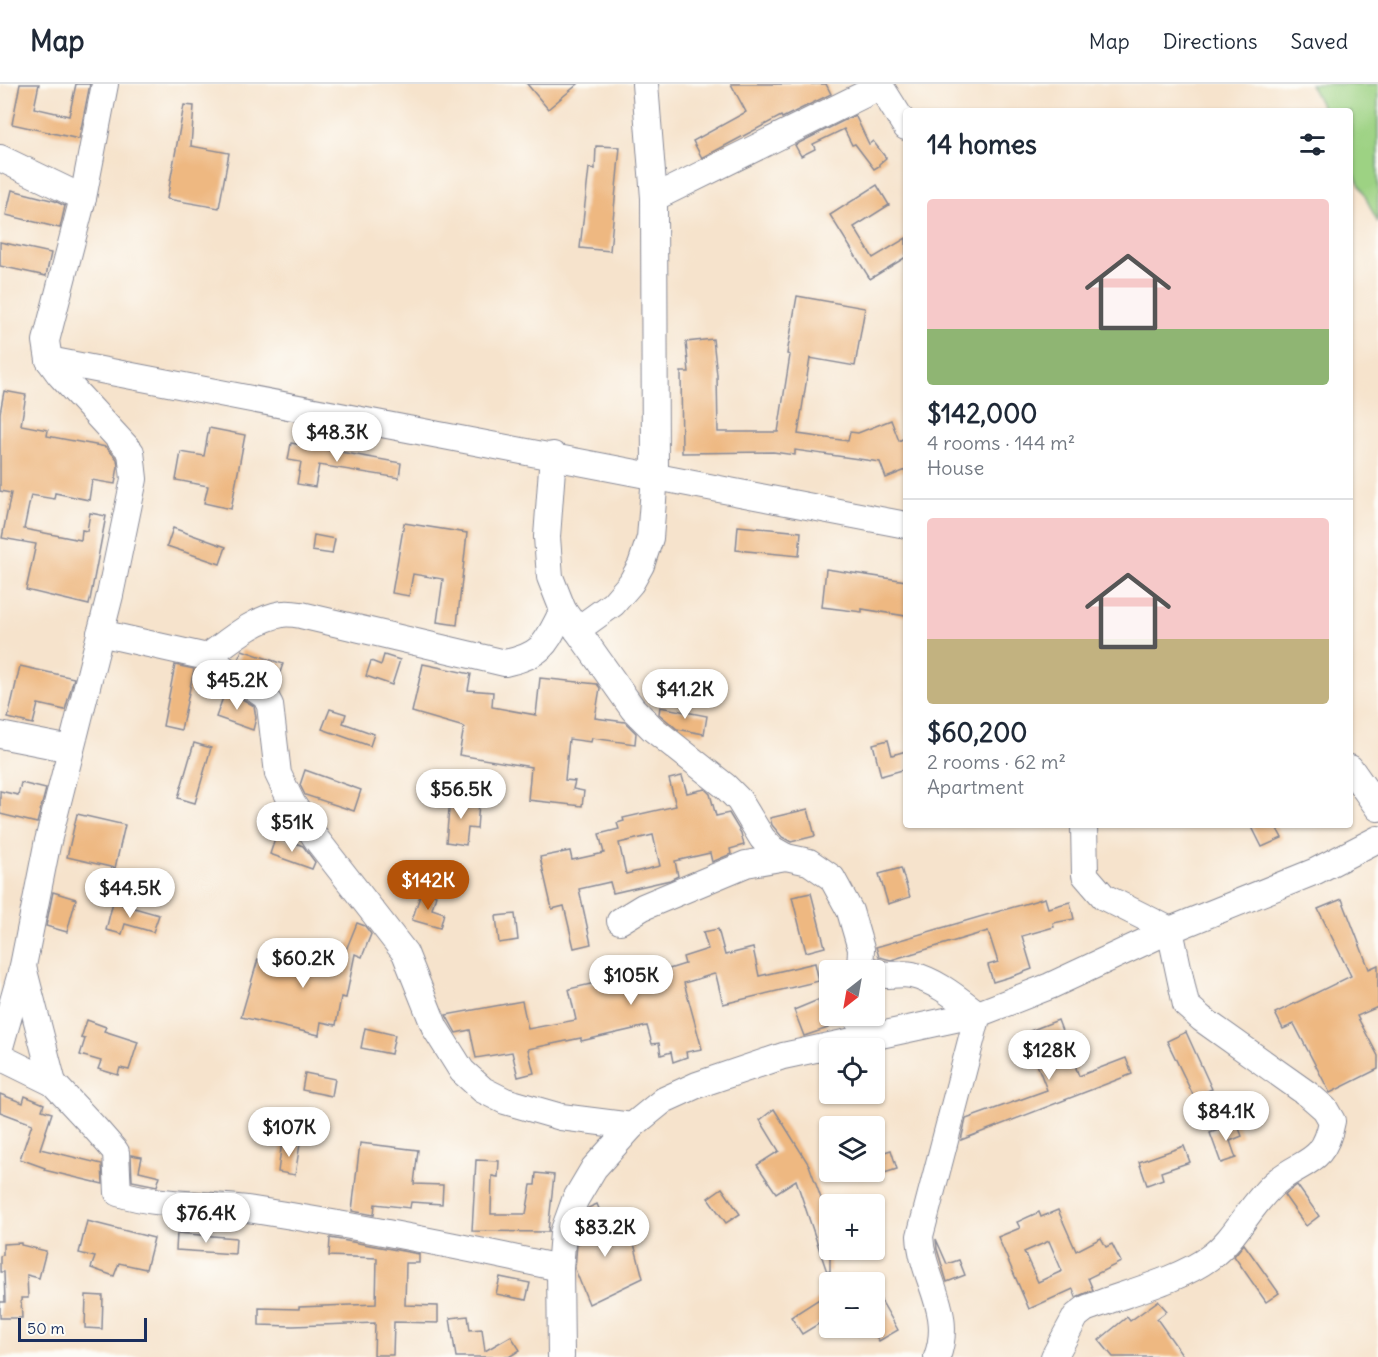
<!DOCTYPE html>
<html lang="en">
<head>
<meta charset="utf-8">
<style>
  :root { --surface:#fff; --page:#f2f2f3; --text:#1f2937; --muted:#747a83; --line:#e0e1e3; --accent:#b45309 }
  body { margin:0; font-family:Delius,sans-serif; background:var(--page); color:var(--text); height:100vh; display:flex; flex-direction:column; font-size:22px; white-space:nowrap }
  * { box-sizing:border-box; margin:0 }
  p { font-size:20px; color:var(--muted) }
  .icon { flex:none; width:33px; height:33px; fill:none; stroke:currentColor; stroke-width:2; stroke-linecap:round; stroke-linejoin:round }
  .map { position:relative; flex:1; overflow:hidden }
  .details { position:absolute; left:903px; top:24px; width:450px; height:720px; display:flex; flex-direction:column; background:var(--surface); border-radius:6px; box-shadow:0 2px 4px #0004 }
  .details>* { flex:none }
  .needle { width:39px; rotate:211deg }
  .tools { position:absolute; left:819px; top:876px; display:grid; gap:12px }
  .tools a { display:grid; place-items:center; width:66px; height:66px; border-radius:6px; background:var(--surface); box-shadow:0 2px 4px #0004; font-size:30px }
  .scale { position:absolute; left:18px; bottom:15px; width:129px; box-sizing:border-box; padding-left:6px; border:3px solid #1b2f5e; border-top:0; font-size:16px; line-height:21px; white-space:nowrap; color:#1b2f5e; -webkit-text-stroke:4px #fdfcf7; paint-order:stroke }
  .price { position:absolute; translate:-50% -51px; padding:0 14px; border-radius:21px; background:#fff; color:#222; font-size:20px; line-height:39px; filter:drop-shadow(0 2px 3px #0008) }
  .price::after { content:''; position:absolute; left:50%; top:36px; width:18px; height:14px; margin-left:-9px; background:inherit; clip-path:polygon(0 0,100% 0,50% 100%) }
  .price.selected { background:var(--accent); color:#fff }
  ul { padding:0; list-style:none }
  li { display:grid; align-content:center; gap:12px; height:318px; padding:0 24px }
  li+li { border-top:2px solid var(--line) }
  li span { display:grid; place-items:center; height:186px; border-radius:6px; color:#555 }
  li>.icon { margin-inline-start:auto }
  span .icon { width:108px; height:108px; fill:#fffc; stroke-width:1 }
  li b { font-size:26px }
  h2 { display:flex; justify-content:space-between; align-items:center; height:72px; padding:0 24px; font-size:26px }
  header { display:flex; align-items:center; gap:36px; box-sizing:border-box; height:84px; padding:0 30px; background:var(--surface); border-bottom:2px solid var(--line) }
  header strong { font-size:28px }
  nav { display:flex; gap:33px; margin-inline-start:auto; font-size:21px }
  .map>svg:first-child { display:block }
</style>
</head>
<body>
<header>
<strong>Map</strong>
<nav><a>Map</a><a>Directions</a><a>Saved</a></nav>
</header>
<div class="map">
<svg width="1378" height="1273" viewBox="0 0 1378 1273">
  <rect width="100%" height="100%" fill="#fdfcf7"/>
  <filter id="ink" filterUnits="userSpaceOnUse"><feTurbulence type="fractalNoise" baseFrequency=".0167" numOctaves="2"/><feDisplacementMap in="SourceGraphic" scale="12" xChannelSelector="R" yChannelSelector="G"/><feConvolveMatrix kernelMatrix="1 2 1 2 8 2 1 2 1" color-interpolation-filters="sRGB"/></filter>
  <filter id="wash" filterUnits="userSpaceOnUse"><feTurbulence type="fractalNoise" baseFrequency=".008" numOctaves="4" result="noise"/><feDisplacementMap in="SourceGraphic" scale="24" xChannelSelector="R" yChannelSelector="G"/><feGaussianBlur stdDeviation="1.35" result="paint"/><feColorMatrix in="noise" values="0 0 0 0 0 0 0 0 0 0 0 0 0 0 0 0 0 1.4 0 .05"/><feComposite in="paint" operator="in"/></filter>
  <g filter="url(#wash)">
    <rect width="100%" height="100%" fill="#f6e3cc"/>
    <!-- green -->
    <polygon fill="#9dd283" stroke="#5c8070" stroke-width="1.5" points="1310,0 1378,0 1378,139 1350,81 1350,27 1324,27"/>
    <g id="blocks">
      <!-- building -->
      <g fill="#eeb881" fill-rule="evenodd">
        <polygon points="20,0 39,0 34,24 69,32 76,0 90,0 79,55 12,40"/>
        <polygon points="527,0 578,0 548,25"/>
        <polygon points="731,0 826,0 831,10 782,34 781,32 702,74 693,57 746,28"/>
        <polygon points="184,21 194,22 191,62 229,69 219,124 167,115"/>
        <polygon points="855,31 869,60 873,57 886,74 879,80 879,82 874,85 855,60 852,61 844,45 813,60 815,65 801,72 795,61"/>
        <polygon points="596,62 620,63 610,167 580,164 589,84 595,85"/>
        <polygon points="877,101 889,121 854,143 873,174 906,154 906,173 870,195 830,131"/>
        <polygon points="12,106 55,117 65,122 60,144 6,131"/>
        <polygon points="0,158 51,169 46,192 0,182"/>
        <polygon points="797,212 865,224 855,282 810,274 798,350 848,357 850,348 858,349 891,336 899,357 906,353 906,386 886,394 880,378 795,366 795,371 773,368 682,369 681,288 689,288 686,258 713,255 717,291 718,348 778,348 790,271 787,270"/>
        <polygon points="4,307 26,311 21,341 48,346 47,352 106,363 117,375 118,383 115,400 92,396 89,416 55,409 54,415 31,411 24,445 81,456 82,446 87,447 90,429 106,432 89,521 26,506 36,460 2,454 11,409 0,407 0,329"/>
        <polygon points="209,344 245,351 231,425 204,419 208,402 176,396 181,368 204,372"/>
        <polygon points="291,359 401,379 399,394 319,381 315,403 297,400 301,378 288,376"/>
        <polygon points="404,439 467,449 457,541 437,538 443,495 413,490 409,512 392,509"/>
        <polygon points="738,442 801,448 799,472 736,466"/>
        <polygon points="173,444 226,463 220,480 167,462"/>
        <polygon points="314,451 335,455 332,470 312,467"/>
        <polygon points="826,485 906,497 906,532 862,525 862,528 822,523"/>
        <polygon points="242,566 283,580 278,594 252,585 238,576"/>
        <polygon points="384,571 400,576 392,601 366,592 371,577 381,581"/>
        <polygon points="423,580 471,590 468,606 493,608 492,623 536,631 540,594 597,600 600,604 595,634 625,638 636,649 635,660 592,654 591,658 569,655 565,696 575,697 573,705 584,707 582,722 528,716 531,683 459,671 464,643 412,628"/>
        <polygon points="175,581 194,585 181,646 163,642"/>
        <polygon points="20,582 74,594 65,626 38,620 33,640 8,634"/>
        <polygon points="225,608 239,613 254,622 256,634 253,646 216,633"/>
        <polygon points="660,623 707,632 704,650 677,645 659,630"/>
        <polygon points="330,625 346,630 343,639 374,650 370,662 322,645"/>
        <polygon points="888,656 892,671 906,667 906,685 881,692 873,660"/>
        <polygon points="194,659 211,664 195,719 178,714"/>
        <polygon points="305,686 361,706 354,727 305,711 300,701"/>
        <path d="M682 692 687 709 705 705 710 710 716 732 729 729 741 749 744 761 730 765 731 770 712 778 710 769 675 777 678 792 670 796 613 809 610 798 579 805 591 860 574 864 564 822 552 825 540 773 570 767 572 776 604 769 599 750 619 745 617 739 624 737 623 734 676 722 669 695ZM653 751 660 782 626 790 619 759Z"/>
        <polygon points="21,699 46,705 37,739 0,730 0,707 18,711"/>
        <polygon points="450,715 479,718 477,745 468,744 466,761 446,758"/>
        <polygon points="808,725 815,752 791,758 782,753 772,741 770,734"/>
        <polygon points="77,730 125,741 115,784 67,773"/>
        <polygon points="1251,741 1275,741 1282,754 1262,763"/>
        <polygon points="276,752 303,762 315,778 312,785 270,770"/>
        <polygon points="901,784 910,813 888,820 879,790"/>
        <polygon points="422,806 436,811 432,825 444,829 440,844 412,836"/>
        <polygon points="53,808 76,815 67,848 46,842"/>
        <polygon points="811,809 825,863 806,868 792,813"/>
        <polygon points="1045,814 1048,824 1070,818 1074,835 1053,839 1054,843 1022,852 1032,885 1016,891 993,898 988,881 998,878 988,847 891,876 879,873 876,863"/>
        <polygon points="1342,815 1369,885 1378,881 1378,923 1357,932 1378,972 1378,985 1330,1009 1294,940 1283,945 1275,929 1351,892 1318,825"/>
        <polygon points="113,818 159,831 153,848 125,840 122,850 106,846"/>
        <polygon points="515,830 518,856 499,859 496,832"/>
        <polygon points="357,839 365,842 371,850 362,873 355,870 346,914 341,913 336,941 321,938 319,951 241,933 258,875 290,884 293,872 340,881"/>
        <polygon points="718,845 725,871 753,864 759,892 815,879 819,897 723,920 716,891 714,890 684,899 702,965 686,968 687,973 673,978 671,968 661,971 659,959 652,960 647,942 581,957 581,954 528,965 534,989 518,993 512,968 476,974 470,946 456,949 446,931 522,917 528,945 576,936 569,905 625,892 626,894 646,887 647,892 685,880 683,873 708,865 703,848"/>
        <polygon points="818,916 828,944 804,952 794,926"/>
        <polygon points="87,936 106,943 104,947 138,958 129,986 120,984 118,991 98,985 101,977 80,971 85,955 81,954"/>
        <polygon points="1058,936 1079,992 1126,974 1132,990 961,1056 966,1035 1047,1006 1029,960 1034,958 1030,947"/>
        <polygon points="365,944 395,951 391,970 361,964"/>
        <polygon points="1186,948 1212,1005 1194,1013 1167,957"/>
        <polygon points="305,989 335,995 332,1012 302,1006"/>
        <polygon points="0,1010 23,1019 25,1012 44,1020 42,1026 52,1029 40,1065 102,1080 103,1100 44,1086 45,1084 20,1075 32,1040 0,1028"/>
        <polygon points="774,1025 809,1081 830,1139 830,1187 827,1188 796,1096 776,1109 757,1081 779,1067 760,1036"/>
        <polygon points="1237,1039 1242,1052 1230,1057 1236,1074 1221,1079 1210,1049"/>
        <polygon points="282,1057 300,1060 295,1091 278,1088"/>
        <polygon points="360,1059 418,1066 414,1100 443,1101 442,1120 411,1118 410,1124 375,1120 374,1131 352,1127"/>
        <polygon points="1184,1062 1190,1078 1161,1088 1163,1095 1147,1101 1139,1078"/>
        <polygon points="891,1066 897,1085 881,1090 875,1071"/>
        <polygon points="131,1071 142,1073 139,1087 160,1092 157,1102 132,1097"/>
        <polygon points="476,1076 499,1077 498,1093 492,1092 491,1130 526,1130 531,1101 535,1101 536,1089 554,1091 548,1148 472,1147"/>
        <polygon points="1297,1101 1319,1132 1306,1142 1284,1111"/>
        <polygon points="722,1104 740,1130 726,1139 708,1114"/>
        <polygon points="597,1120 608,1146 624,1139 629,1149 631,1148 643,1194 589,1220 575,1185 577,1160 586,1156 581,1144 588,1124"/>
        <path d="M1058 1126 1076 1167 1101 1154 1106 1163 1112 1160 1121 1178 1088 1194 1093 1206 1076 1213 1073 1205 1029 1225 998 1153 1020 1144 1017 1138 1039 1128 1041 1133ZM1049 1157 1062 1187 1038 1198 1024 1168Z"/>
        <polygon points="87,1137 154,1154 146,1185 119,1179 114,1192 91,1184 95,1173 79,1169"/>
        <polygon points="177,1149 236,1154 235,1170 176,1166"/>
        <polygon points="330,1154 419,1170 419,1179 406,1179 405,1221 438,1222 438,1239 394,1238 393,1271 374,1271 375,1239 293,1242 259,1241 259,1224 299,1225 299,1223 376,1220 377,1174 329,1172"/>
        <polygon points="936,1155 947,1180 959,1176 965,1191 947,1198 937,1165"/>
        <polygon points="21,1159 21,1161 46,1167 39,1194 27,1191 28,1214 21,1214 22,1234 0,1234 0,1218 5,1218 4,1188 0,1188 0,1172 3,1171 3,1160"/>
        <polygon points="1244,1160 1279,1209 1266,1218 1234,1172"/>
        <polygon points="500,1193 530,1199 526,1216 496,1210"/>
        <polygon points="874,1204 898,1246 879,1257 874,1249"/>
        <polygon points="830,1208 830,1233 802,1250 791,1233"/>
        <polygon points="86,1211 103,1212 102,1245 85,1244"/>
        <polygon points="1158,1217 1167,1227 1157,1235 1184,1273 1113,1273 1099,1256 1127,1233 1130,1237"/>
        <polygon points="468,1232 470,1246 482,1245 485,1267 511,1252 520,1266 509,1273 456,1273 450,1234"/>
      </g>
    </g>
  </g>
  <g filter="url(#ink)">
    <use href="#blocks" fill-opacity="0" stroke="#888995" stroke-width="1.5"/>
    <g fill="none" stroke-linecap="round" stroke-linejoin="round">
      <defs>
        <g id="minor">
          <polyline points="879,0 906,43"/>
          <polyline points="0,74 83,114"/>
          <polyline points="654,114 881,2"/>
          <polyline points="49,276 906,441"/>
          <polyline points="553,371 547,453 550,493 563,526 633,625 653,645 725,702 739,716 762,754 772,765 786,773 746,780 643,823 620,837"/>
          <polyline points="577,546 613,520 631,499 641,481 650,454 655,392 654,114 645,0"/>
          <polyline points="100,549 207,573 265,612 270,621 278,690 292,719 317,756 405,869 435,944 462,987 483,1006 505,1017 561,1033 632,1042"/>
          <path d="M207 573C229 557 254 535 282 530 288 529 295 530 301 531L505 579C544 571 546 559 563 526"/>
          <polyline points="0,651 71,665"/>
          <polyline points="1350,684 1378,724"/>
          <polyline points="786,773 809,778 832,794 850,827 861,865 860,886"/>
          <polyline points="23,883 53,999"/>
          <path d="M874 887C887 895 899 888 912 891 937 897 958 915 978 930L920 1152C922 1195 954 1227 937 1273"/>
          <path d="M858 932C858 943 867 948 876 953"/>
          <polyline points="0,963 23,882 47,761 110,511 134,395 131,368 60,291 49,276 46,257 83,114 105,0"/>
          <path d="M0 973 53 999 95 1044 116 1068 118 1109C162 1123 209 1119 254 1126 357 1142 459 1162 560 1184"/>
          <polyline points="561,1273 560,1184 563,1149 575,1116 594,1084 632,1042 664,1016 697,1001 783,972 978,930 1050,902 1170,846 1316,787 1378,755"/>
          <path d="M1054 1273 1076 1232 1085 1225C1122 1210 1178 1197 1209 1174 1237 1154 1250 1120 1276 1098 1304 1075 1324 1081 1332 1037L1325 1025 1309 1011 1202 935 1186 921 1170 846 1104 813 1085 791 1084 741"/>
        </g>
      </defs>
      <!-- minor casing -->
      <use href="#minor" stroke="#888995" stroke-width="28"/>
      <!-- minor -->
      <use href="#minor" stroke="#fff" stroke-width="26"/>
    </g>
  </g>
</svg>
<div class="tools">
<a><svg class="needle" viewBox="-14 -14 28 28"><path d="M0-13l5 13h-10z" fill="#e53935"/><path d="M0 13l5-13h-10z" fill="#747a83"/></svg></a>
<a><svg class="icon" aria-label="locate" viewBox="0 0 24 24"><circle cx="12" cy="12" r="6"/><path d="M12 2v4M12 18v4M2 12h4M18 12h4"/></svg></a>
<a><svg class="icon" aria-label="layers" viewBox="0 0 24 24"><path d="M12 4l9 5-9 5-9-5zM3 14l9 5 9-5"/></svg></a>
<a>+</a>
<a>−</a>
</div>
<div class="scale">50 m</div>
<b class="price" style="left:337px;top:379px">$48.3K</b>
<b class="price" style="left:237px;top:627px">$45.2K</b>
<b class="price" style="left:685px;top:636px">$41.2K</b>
<b class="price" style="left:461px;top:736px">$56.5K</b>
<b class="price" style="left:292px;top:769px">$51K</b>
<b class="price selected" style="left:428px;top:827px">$142K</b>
<b class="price" style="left:130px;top:835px">$44.5K</b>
<b class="price" style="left:303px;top:905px">$60.2K</b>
<b class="price" style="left:631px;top:922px">$105K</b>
<b class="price" style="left:1049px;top:997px">$128K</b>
<b class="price" style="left:1226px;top:1058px">$84.1K</b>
<b class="price" style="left:289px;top:1074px">$107K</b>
<b class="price" style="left:206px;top:1160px">$76.4K</b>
<b class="price" style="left:605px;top:1174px">$83.2K</b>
<section class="details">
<h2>14 homes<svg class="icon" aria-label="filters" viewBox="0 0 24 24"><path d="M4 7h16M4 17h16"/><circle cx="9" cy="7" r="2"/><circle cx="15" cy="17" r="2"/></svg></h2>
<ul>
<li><span style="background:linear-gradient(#f6c9c9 70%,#8fb573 0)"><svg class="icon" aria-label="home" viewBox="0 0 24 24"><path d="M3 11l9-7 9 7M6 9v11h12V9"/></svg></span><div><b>$142,000</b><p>4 rooms · 144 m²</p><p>House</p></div></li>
<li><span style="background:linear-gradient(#f6c9c9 65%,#c2b280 0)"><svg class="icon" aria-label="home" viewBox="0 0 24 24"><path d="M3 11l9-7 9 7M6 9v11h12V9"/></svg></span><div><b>$60,200</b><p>2 rooms · 62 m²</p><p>Apartment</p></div></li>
</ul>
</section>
</div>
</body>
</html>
